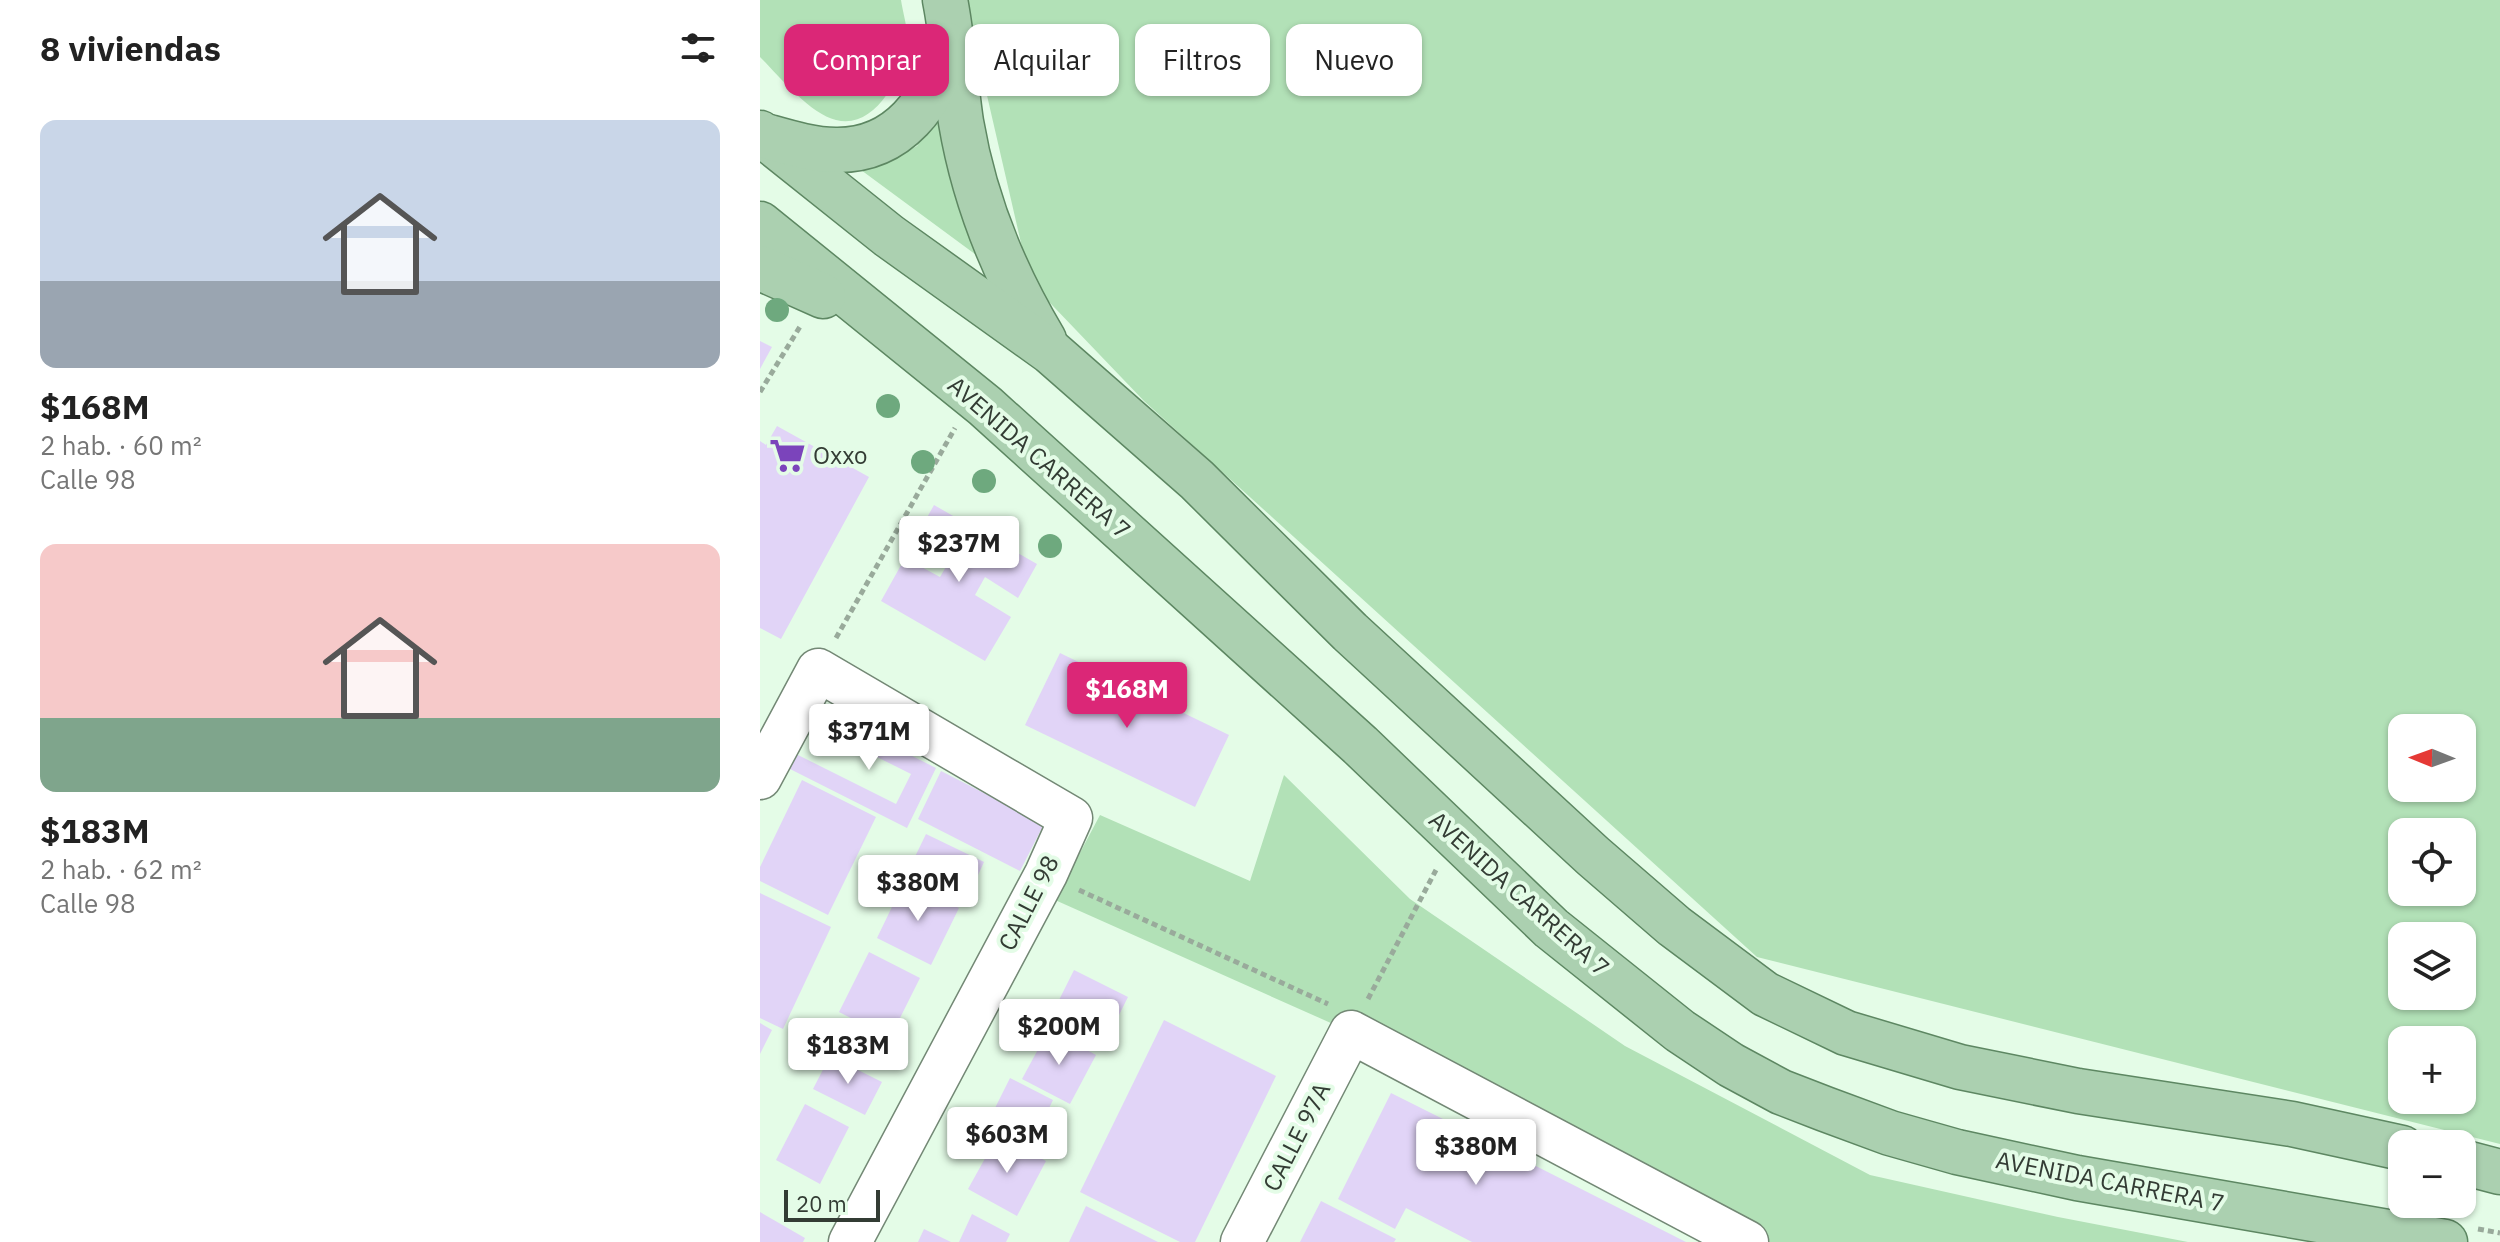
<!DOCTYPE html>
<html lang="es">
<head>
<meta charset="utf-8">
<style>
  :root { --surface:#fff; --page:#f6f6f6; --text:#222; --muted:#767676; --accent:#db2777 }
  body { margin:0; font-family:"IBM Plex Sans",sans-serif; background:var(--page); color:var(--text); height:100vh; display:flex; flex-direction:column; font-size:30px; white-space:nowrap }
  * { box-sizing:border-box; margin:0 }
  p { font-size:26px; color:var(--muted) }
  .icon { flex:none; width:44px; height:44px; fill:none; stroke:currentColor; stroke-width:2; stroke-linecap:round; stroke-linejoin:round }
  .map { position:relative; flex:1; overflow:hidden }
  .sheet { display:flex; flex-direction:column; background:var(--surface); width:760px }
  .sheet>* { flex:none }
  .banner { position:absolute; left:24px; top:24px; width:760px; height:72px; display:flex; gap:16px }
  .needle { width:52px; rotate:271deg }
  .tools { position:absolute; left:1628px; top:714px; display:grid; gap:16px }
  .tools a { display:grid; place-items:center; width:88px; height:88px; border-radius:16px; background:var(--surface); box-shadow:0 2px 6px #0004; font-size:40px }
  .scale { position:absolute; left:24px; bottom:20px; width:96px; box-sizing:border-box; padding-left:8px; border:4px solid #333c34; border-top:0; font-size:22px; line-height:28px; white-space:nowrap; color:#333c34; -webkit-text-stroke:6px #e4fce7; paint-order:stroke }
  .price { position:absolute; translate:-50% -68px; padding:0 18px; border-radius:8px; background:#fff; color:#222; font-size:26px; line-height:52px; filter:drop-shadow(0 2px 4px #0008) }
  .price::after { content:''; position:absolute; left:50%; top:48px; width:24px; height:18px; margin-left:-12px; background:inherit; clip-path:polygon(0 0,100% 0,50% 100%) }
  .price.selected { background:var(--accent); color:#fff }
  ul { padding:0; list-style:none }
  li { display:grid; align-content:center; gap:16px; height:424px; padding:0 40px }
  li span { display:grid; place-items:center; height:248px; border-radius:16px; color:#555 }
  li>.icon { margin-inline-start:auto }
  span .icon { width:144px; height:144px; fill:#fffc; stroke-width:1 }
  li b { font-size:34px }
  h2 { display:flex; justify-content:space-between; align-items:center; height:96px; padding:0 40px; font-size:34px }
  .tag { padding:0 28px; border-radius:16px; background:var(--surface); box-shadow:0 2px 6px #0004; font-size:28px; line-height:72px }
  .tag.selected { background:var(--accent); color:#fff }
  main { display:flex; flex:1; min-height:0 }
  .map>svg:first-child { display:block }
</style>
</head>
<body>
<main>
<section class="sheet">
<h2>8 viviendas<svg class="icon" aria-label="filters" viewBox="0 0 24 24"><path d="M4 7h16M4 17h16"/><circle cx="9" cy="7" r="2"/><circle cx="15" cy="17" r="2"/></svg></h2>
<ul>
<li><span style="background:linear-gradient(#c9d6e8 65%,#9aa5b1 0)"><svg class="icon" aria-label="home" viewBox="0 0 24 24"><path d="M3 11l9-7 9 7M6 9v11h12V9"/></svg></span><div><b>$168M</b><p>2 hab. · 60 m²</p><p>Calle 98</p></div></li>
<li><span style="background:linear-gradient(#f6c9c9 70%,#7fa58c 0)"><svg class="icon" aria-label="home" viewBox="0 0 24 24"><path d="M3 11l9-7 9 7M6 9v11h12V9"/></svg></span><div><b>$183M</b><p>2 hab. · 62 m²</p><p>Calle 98</p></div></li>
</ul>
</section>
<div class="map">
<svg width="1740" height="1242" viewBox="0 0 1740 1242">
  <rect width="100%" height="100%" fill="#e4fce7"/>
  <!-- green -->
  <g fill="#b2e1b7" fill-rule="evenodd">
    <path d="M0 0H141C143 14 150 35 147 49 140 79 114 130 76 120 50 114 19 76 0 57Z"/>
    <path d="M205 0H1740V1144L997 957 384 401 270 282ZM1642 728H1702V788H1642ZM1642 832H1702V892H1642ZM1642 936H1702V996H1642ZM1642 1040H1702V1100H1642Z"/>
    <polygon points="188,102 223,260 101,170 122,164 157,146"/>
    <polygon points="524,775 650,899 865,1046 1110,1175 1298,1217 1428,1242 987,1242 591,1032 295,900 340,815 490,881"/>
  </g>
  <!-- building -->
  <g fill="#e1d4f7">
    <polygon points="0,341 12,347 0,369"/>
    <polygon points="17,426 109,477 21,639 0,628 0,441 6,445"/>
    <polygon points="174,505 277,564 258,598 225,577 215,595 251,617 225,661 121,601 145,558 180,577 191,558 155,539"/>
    <polygon points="300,653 469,735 435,807 265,725"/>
    <polygon points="59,709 176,768 147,828 28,768 36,754 136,804 151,774 51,724"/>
    <polygon points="181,771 284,824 260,871 158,819"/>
    <polygon points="42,780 116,817 68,915 0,881 0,867"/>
    <polygon points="166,834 224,862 209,895 150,867"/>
    <polygon points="144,882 199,908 171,965 117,938"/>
    <polygon points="0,893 71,927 23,1029 0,1018"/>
    <polygon points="109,952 160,978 130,1038 79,1012"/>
    <polygon points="314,970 368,997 353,1027 299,1000"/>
    <polygon points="404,1020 516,1076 435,1242 420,1242 320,1192"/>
    <polygon points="0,1023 12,1030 0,1054"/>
    <polygon points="289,1029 336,1055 310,1104 262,1079"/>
    <polygon points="70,1056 122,1082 105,1115 53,1089"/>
    <polygon points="250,1078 293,1100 272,1143 229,1120"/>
    <polygon points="631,1093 689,1122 926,1242 712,1242 646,1208 635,1229 578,1199"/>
    <polygon points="45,1104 89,1127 60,1184 16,1160"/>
    <polygon points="238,1135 286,1161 257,1216 208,1189"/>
    <polygon points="561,1201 636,1239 634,1242 540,1242"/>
    <polygon points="326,1206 398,1242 309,1242"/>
    <polygon points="0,1212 45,1238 43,1242 0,1242"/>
    <polygon points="212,1214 250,1234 246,1242 199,1242"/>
    <polygon points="164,1229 191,1242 158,1242"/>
  </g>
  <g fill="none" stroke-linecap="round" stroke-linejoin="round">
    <defs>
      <g id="minor">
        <polyline points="0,778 58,670 311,818 286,874 90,1242"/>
        <polyline points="482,1242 591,1032 987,1242"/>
      </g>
      <g id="major">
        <path d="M185 0C193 40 195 82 201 122 214 199 244 273 284 340"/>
        <polyline points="0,133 129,236 291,352 437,480 590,632 833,856 914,926 1005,994 1086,1033 1200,1067 1318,1091 1532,1124 1642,1148"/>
        <path d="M9 137C30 143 54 150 76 150 138 151 176 101 187 45"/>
        <polyline points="0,224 225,406 600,745 791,928 920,1031 971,1065 1021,1092 1065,1109 1130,1133 1197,1152 1317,1178 1685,1242"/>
        <polyline points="0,268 63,296"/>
        <polyline points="1702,1162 1740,1172"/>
      </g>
    </defs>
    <!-- minor casing -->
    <use href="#minor" stroke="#738875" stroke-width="45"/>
    <!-- major casing -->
    <use href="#major" stroke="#5d8762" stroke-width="47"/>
    <!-- path -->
    <g stroke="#99aa9b" stroke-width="5" stroke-dasharray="6 4" stroke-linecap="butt">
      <polyline points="0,392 41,325"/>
      <polyline points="76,638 195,428"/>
      <polyline points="319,890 568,1004"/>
      <polyline points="608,999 676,870"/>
      <polyline points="1718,1229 1740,1233"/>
    </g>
    <!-- minor -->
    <use href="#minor" stroke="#fff" stroke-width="42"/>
    <!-- major -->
    <use href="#major" stroke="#abd0b0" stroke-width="44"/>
  </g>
  <!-- trees -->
  <g fill="#6ea97e">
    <circle cx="17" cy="310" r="12"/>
    <circle cx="128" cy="406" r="12"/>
    <circle cx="163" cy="462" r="12"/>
    <circle cx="224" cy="481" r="12"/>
    <circle cx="290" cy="546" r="12"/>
  </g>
  <!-- icons -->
  <defs>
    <symbol id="supermarket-bare" viewBox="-9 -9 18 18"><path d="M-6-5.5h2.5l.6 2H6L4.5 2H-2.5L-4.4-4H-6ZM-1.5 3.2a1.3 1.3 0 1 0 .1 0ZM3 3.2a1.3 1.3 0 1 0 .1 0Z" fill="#7b44bb" stroke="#e4fce7" stroke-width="2.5" paint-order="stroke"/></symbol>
  </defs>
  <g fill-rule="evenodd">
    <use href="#supermarket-bare" x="2" y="430" width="51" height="51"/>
  </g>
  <g text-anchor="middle" stroke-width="8" stroke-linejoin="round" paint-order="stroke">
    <!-- poi labels -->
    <g font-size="24" fill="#333c34" stroke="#e4fce7" text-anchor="start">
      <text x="53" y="464">Oxxo</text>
    </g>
    <!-- street labels -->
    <g font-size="24" fill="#333c34" stroke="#e4fce7">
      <text transform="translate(279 458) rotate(41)" y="8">AVENIDA CARRERA 7</text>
      <text transform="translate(759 894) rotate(42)" y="8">AVENIDA CARRERA 7</text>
      <text transform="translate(269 903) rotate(-63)" y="8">CALLE 98</text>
      <text transform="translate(537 1137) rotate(-63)" y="8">CALLE 97A</text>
      <text transform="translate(1350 1182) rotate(11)" y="8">AVENIDA CARRERA 7</text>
    </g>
  </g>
</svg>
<div class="tools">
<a><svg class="needle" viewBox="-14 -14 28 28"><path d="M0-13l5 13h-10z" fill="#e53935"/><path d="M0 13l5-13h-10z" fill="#767676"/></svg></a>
<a><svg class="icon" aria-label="locate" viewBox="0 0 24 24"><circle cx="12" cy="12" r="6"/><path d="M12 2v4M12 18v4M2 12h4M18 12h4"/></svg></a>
<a><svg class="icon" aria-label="layers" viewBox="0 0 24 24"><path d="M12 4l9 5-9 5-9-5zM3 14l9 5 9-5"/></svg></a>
<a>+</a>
<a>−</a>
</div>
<div class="scale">20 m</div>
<b class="price" style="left:199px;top:584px">$237M</b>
<b class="price selected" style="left:367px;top:730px">$168M</b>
<b class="price" style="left:109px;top:772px">$371M</b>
<b class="price" style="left:158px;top:923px">$380M</b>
<b class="price" style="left:299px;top:1067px">$200M</b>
<b class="price" style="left:88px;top:1086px">$183M</b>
<b class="price" style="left:247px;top:1175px">$603M</b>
<b class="price" style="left:716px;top:1187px">$380M</b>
<div class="banner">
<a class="tag selected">Comprar</a>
<a class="tag">Alquilar</a>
<a class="tag">Filtros</a>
<a class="tag">Nuevo</a>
</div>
</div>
</main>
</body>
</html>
